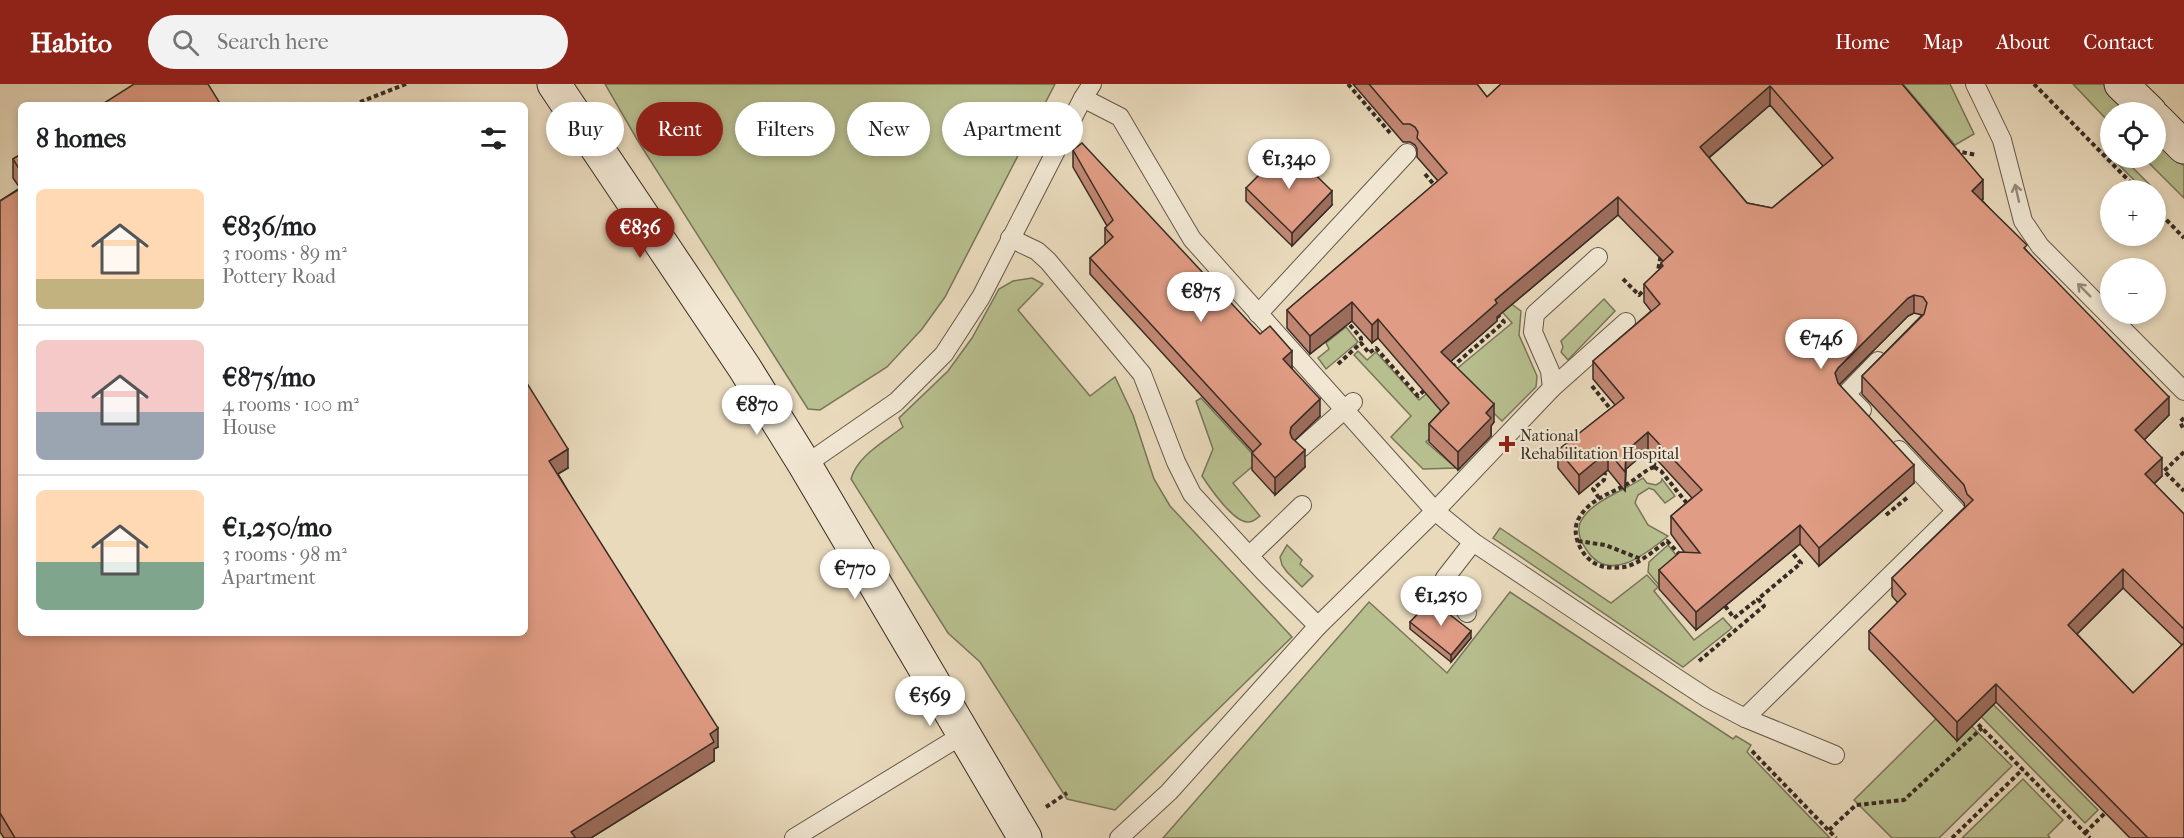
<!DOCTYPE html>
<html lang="en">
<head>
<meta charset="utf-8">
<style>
  :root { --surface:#fff; --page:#f2f2f2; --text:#202124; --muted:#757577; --line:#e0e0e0; --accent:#8f2418 }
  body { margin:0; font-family:"IM FELL French Canon",serif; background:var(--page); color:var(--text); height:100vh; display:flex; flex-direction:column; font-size:22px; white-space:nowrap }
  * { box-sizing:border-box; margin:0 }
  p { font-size:20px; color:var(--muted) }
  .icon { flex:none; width:33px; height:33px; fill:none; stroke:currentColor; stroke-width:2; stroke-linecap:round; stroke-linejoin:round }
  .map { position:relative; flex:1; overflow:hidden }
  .sheet { position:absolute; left:18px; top:18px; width:510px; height:534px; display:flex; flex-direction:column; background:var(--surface); border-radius:9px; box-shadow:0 3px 9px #0003 }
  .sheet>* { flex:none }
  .banner { position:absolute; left:546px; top:18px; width:570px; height:54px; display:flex; gap:12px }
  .tools { position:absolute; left:2100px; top:18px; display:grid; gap:12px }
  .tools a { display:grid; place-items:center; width:66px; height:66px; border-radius:50%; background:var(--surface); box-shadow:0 3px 9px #0003; font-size:30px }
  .price { position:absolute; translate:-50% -51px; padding:0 14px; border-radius:21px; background:#fff; color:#222; font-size:20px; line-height:39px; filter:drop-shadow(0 2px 3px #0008) }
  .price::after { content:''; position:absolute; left:50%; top:36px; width:18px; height:14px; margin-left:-9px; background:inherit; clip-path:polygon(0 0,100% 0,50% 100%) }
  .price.selected { background:var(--accent); color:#fff }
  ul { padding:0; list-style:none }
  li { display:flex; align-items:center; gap:18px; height:150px; padding:0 18px }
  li+li { border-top:2px solid var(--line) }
  li span { display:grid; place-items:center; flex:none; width:168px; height:120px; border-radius:9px; color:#555 }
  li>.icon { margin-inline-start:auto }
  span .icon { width:72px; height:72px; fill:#fffc; stroke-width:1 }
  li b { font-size:26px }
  h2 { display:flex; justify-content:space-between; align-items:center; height:72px; padding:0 18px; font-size:26px }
  .tag { padding:0 21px; border-radius:27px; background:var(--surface); box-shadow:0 3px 9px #0003; font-size:21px; line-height:54px }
  .tag.selected { background:var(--accent); color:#fff }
  header { display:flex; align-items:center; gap:36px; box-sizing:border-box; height:84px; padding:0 30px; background:var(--accent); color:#fff }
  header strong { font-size:28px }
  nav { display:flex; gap:33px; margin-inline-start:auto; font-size:21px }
  .search { width:420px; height:54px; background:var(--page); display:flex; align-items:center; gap:15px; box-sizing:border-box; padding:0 21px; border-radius:33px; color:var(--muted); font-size:22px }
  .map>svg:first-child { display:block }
</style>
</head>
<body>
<header>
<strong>Habito</strong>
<div class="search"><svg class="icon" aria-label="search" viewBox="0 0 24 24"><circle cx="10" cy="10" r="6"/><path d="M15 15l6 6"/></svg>Search here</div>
<nav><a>Home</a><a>Map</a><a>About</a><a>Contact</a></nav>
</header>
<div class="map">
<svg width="2184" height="754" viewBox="0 0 2184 754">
  <rect width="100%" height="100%" fill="#e9dabc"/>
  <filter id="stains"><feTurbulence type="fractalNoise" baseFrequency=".00333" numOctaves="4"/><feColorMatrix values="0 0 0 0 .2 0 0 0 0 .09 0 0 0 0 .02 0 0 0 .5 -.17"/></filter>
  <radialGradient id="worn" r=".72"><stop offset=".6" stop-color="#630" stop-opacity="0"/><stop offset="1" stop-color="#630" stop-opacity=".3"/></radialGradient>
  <!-- green -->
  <g fill="#b8bf8f" stroke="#78765a" stroke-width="1.5">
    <polygon points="605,0 1055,0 945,213 922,245 887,283 820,326 808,325 638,57"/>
    <polygon points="1903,0 1950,0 1974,50 1955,61"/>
    <polygon points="2073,0 2103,0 2132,28 2110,28 2110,39"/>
    <polygon points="2156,53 2184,82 2184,114 2144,74 2156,74"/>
    <polygon points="2112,74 2123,74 2155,106 2144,106"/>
    <path d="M1032 194 1043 200 1018 226 1090 312 1115 293 1133 331 1154 395 1170 422 1292 553 1115 726 1067 715 980 578 948 549 851 395C857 372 885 357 903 343L899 334 948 287 972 254 999 205 1013 197Z"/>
    <polygon points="1485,200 1521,227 1519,251 1537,292 1536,303 1502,337 1474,310 1426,358 1456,384 1423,385 1391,353 1411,332 1354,271 1358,267 1367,276 1376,268 1419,316 1512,239 1481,204"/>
    <polygon points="1604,215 1615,227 1568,276 1561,268 1563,263 1561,257"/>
    <polygon points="1346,243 1358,258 1326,285 1318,274 1329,265 1326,259"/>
    <path d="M1201 314 1259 377 1233 399 1260 432C1256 435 1252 439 1247 438 1233 437 1210 404 1202 392L1213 365 1196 317Z"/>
    <path d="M1643 394 1647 399 1656 401 1661 398 1662 395 1675 412 1665 419 1654 406 1649 404 1638 411 1635 419 1648 441 1668 452C1646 470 1608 501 1586 465 1581 458 1577 448 1580 439 1590 417 1624 407 1643 394Z"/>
    <polygon points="1500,444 1611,519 1647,491 1658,503 1654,507 1694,556 1723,534 1732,544 1683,583 1493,454"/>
    <polygon points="1287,461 1302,476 1300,480 1313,492 1302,503 1287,488 1282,481 1280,473"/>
    <polygon points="1668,461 1684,481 1659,501 1648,488 1649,478"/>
    <polygon points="1510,508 1733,655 1736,652 1751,661 1747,668 1830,754 1163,754 1369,518 1447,589"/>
    <polygon points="1979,606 2098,726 2085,739 1967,618"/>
    <polygon points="1950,621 2012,682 1939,754 1892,754 1854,716"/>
    <polygon points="2023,695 2063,736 2048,751 2050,754 1962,754"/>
  </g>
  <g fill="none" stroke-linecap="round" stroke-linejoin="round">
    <defs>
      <g id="lane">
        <polyline points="1975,0 2002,56 2023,137 2040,162 2184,307"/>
        <polyline points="1083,14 1120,33 1192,155 1435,427 1473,458 1678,595 1707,614 1745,634 1956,427 1899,366"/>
        <polyline points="1010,154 1037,167 1048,177 1142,290 1176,378 1192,410 1264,488 1318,542"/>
        <polyline points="1258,230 1407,69"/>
        <polyline points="1552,304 1626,238"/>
        <polyline points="1862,326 1846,310 1878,277"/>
        <polyline points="1301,364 1353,318"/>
        <polyline points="805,381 896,318 944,270 981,213 1083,14 1092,0"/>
        <polyline points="1249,472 1302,421"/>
        <polyline points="1467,529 1445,494 1473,458"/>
        <polyline points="1745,634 1835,671"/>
        <polyline points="794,754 964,650"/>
        <polyline points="1119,754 1169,708 1318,542 1435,427 1552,304 1550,287 1533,248 1535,230 1598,173"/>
      </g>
      <g id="secondary">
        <polyline points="554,0 744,283 805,381 1025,754"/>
        <polyline points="2121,0 2150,28"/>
        <polyline points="2156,35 2184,63"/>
      </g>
    </defs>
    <!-- lane casing -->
    <use href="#lane" stroke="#64584a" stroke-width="20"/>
    <!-- secondary casing -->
    <use href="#secondary" stroke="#382c24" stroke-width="35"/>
    <!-- path -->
    <g stroke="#382c24" stroke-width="4" stroke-dasharray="4.5 3" stroke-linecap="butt">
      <polyline points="1348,0 1391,50"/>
      <polyline points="2034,0 2138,106"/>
      <polyline points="360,18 406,0"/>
      <polyline points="1955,67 1977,71"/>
      <polyline points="1425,90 1436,103"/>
      <polyline points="2156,125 2184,154"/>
      <polyline points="1657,192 1661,170"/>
      <polyline points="1623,195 1639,211 1646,204"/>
      <polyline points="1350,241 1361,254 1361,259"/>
      <polyline points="1338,280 1361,259 1369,269 1376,264 1418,312 1426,305"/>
      <polyline points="1452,283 1504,238 1497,230"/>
      <polyline points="1592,302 1612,327"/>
      <polyline points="2184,334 2180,338 2184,346"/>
      <polyline points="2184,368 2164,387 2184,407"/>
      <path d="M1654 383 1661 387 1713 452 1685 476 1667 457C1654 466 1640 480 1624 483 1618 484 1607 484 1601 482 1583 477 1569 450 1579 434 1590 415 1610 410 1627 400 1637 395 1643 387 1654 383Z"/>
      <polyline points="1654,383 1655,369"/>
      <polyline points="1599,414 1593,405 1604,396 1605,390 1601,385"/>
      <polyline points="1886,431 1908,413"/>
      <polyline points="1578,457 1605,461 1641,475"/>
      <polyline points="1725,522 1734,534 1758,515"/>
      <polyline points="1699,577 1764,522 1758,515 1801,479 1788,464"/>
      <polyline points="1973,635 2090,754"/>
      <polyline points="1752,667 1836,754"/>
      <polyline points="1046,723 1067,709"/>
      <polyline points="1829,746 1856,721 1904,716 1982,644"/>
      <polyline points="2085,749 2105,729"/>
      <polyline points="1952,754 2023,685"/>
    </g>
    <!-- lane -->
    <use href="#lane" stroke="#f1e7d3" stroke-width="18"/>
    <!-- secondary -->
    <use href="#secondary" stroke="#f1e7d3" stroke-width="33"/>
  </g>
  <!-- wall -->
  <g fill="#c18672" stroke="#382c24" stroke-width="1.5" fill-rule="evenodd">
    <path d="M1353 0H1477L1487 13 1501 0H1902L1983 115 1982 116 2027 167 2169 331 2144 356 2162 392 2154 400 2184 430V754H2130L1996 618 1957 657 1869 565V547L1898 519 1892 512V494L1965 423 1964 419 1862 310V292L1922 231 1914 229 1908 232 1839 301 1914 399 1819 482 1800 460 1696 546 1659 505V486L1685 469 1671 450V432L1692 414 1648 366 1626 385 1625 407 1608 386 1579 410 1558 384V366L1615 321 1593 295V277L1651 227 1644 218V200L1661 184V179L1663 177 1618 131 1497 233V237L1451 277 1494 338 1491 342V352L1458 386 1429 358V340L1441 327 1378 254 1372 259 1352 237 1310 270 1287 244V226L1438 97 1417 73V65L1415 61 1410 58H1403ZM1770 21 1823 82 1772 124 1747 119 1709 74ZM2123 504 2182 561 2133 609 2077 550Z"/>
    <polygon points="1073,66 1260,250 1292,284 1292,285 1320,332 1295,356 1305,383 1275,411 1252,386 1252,369 1253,368 1090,190 1090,174 1105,161 1105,144 1107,142 1073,83"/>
    <polygon points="21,70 21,549 525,296 568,384 558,390 718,663 714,665 714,677 591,754 4,754 0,748 0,117 20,104 13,94 13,75"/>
    <polygon points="1246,104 1332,121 1292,162 1246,117"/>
    <polygon points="1410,538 1471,554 1451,578 1410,545"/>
  </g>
  <!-- shaded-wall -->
  <g fill="#9d6d5c" stroke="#382c24" stroke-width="1.5">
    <polygon points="1770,2 1770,21 1700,81 1700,63"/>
    <polygon points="1983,96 1983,115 1972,125 1972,107"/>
    <polygon points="1332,107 1332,121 1292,162 1292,149"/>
    <polygon points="1618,113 1618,131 1497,233 1497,237 1441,286 1441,268 1495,216"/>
    <polygon points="1914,211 1914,229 1908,232 1838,302 1835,289 1838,284 1908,214"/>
    <polygon points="1352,218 1352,237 1310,270 1310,252"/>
    <polygon points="1378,235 1378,254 1372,259 1372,241"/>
    <polygon points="1292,267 1292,284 1283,292 1283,275"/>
    <polygon points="2169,313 2169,331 2135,365 2135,346"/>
    <polygon points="1320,315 1320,332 1291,360 1290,349 1291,343"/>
    <polygon points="1494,320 1494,338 1491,342 1491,352 1458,386 1458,368 1486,329"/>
    <polygon points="1648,348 1648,366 1626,385 1625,407 1626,367"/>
    <polygon points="568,365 568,384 549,395 549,377"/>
    <polygon points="1305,366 1305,383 1275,411 1275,394"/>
    <polygon points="1608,367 1608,386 1579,410 1579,391"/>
    <polygon points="2162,374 2162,392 2145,408 2145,390"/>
    <polygon points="1914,381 1914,399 1819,482 1819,464"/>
    <polygon points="1800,441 1800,460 1696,546 1696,528"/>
    <polygon points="2123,485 2123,504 2068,559 2068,541"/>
    <polygon points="1471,547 1471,554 1451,578 1451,571"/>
    <polygon points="1996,600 1996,618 1957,657 1957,638"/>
    <polygon points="718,644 718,663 714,665 714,677 591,754 571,754 571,748"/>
  </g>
  <!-- building -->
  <g fill="#e09c84" stroke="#382c24" stroke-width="1.5" fill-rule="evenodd">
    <polygon points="134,0 208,0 221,21 101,21"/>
    <path d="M1369 0H1477L1487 13 1501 0H1902L1983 96 1972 107 2027 161 2024 164 2169 313 2135 346 2162 374 2145 390 2184 430V545L2123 485 2068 541 2133 609 2184 559V754H2148L1996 600 1957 638 1869 547 1906 510 1892 494 1973 416 1967 410 1964 401 1862 292 1924 230 1927 219 1923 213 1914 211 1908 214 1838 284 1835 289 1838 299 1914 381 1819 464 1800 441 1696 528 1659 486 1680 468 1700 469 1671 432 1702 406 1648 348 1626 367 1625 388 1608 367 1579 391 1558 366 1624 314 1593 277 1660 220 1644 200 1663 182 1661 179 1673 168 1618 113 1495 216 1497 219 1441 268 1494 320 1486 329 1491 334 1458 368 1429 340 1449 319 1378 235 1372 241 1352 218 1310 252 1287 226 1447 89 1417 54 1418 48 1415 43 1410 40H1403ZM1770 2 1833 74 1772 124 1747 119 1700 63Z"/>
    <polygon points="1082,59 1260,250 1270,242 1292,267 1283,275 1320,315 1291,343 1290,349 1292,354 1305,366 1275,394 1252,369 1261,360 1090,174 1113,153 1105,144 1113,136 1073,66"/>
    <polygon points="1287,63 1332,107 1292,149 1246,104"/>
    <polygon points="21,70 21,88 13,75"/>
    <polygon points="21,104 21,549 525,549 525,296 568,365 549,377 718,644 710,650 714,658 571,748 575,753 573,754 15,754 0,729 0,117"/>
    <polygon points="1431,516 1471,547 1451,571 1410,538"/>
  </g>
  <!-- one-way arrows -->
  <defs><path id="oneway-shaft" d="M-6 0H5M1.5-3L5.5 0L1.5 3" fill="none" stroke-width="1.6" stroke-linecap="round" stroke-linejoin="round" transform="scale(1.5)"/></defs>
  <g stroke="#948a7c">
    <use href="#oneway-shaft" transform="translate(2017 109) rotate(-103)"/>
    <use href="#oneway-shaft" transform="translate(2084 206) rotate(-135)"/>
  </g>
  <!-- markers -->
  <path fill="#8f2418" stroke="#f1e7d3" stroke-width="2" d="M1504 351h6v6h6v6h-6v6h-6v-6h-6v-6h6z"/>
  <g text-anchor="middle" stroke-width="4.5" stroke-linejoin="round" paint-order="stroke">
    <!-- poi labels -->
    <g font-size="16" fill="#382c24" stroke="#f1e7d3" text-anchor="start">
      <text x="1520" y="357">National<tspan x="1520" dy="18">Rehabilitation Hospital</tspan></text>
    </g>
  </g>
  <rect width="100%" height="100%" filter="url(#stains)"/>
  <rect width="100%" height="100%" fill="url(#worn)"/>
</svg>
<div class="tools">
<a><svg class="icon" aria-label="locate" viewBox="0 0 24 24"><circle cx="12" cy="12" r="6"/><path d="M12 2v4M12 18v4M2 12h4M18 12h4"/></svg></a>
<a>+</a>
<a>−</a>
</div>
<b class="price" style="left:1289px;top:106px">€1,340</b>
<b class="price selected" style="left:640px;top:175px">€836</b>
<b class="price" style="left:1201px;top:239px">€875</b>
<b class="price" style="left:1821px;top:286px">€746</b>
<b class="price" style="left:757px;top:352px">€870</b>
<b class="price" style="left:855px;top:516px">€770</b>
<b class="price" style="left:1441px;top:543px">€1,250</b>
<b class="price" style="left:930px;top:643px">€569</b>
<div class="banner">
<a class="tag">Buy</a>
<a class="tag selected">Rent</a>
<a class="tag">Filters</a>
<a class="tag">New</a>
<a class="tag">Apartment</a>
</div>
<section class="sheet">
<h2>8 homes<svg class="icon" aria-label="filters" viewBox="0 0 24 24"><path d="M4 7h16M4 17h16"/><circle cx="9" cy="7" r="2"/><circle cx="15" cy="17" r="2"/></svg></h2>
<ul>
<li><span style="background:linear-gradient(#ffd9b3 75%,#c2b280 0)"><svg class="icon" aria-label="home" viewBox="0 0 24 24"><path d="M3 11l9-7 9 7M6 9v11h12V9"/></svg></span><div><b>€836/mo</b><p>3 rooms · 89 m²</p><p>Pottery Road</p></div></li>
<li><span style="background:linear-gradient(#f6c9c9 60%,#9aa5b1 0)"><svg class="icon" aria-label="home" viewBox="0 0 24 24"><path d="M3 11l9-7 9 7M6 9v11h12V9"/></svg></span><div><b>€875/mo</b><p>4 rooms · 100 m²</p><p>House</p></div></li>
<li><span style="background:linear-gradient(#ffd9b3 60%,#7fa58c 0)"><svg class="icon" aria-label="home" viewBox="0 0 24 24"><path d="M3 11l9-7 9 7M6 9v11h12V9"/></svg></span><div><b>€1,250/mo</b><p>3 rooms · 98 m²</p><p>Apartment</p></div></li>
</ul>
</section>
</div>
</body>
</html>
